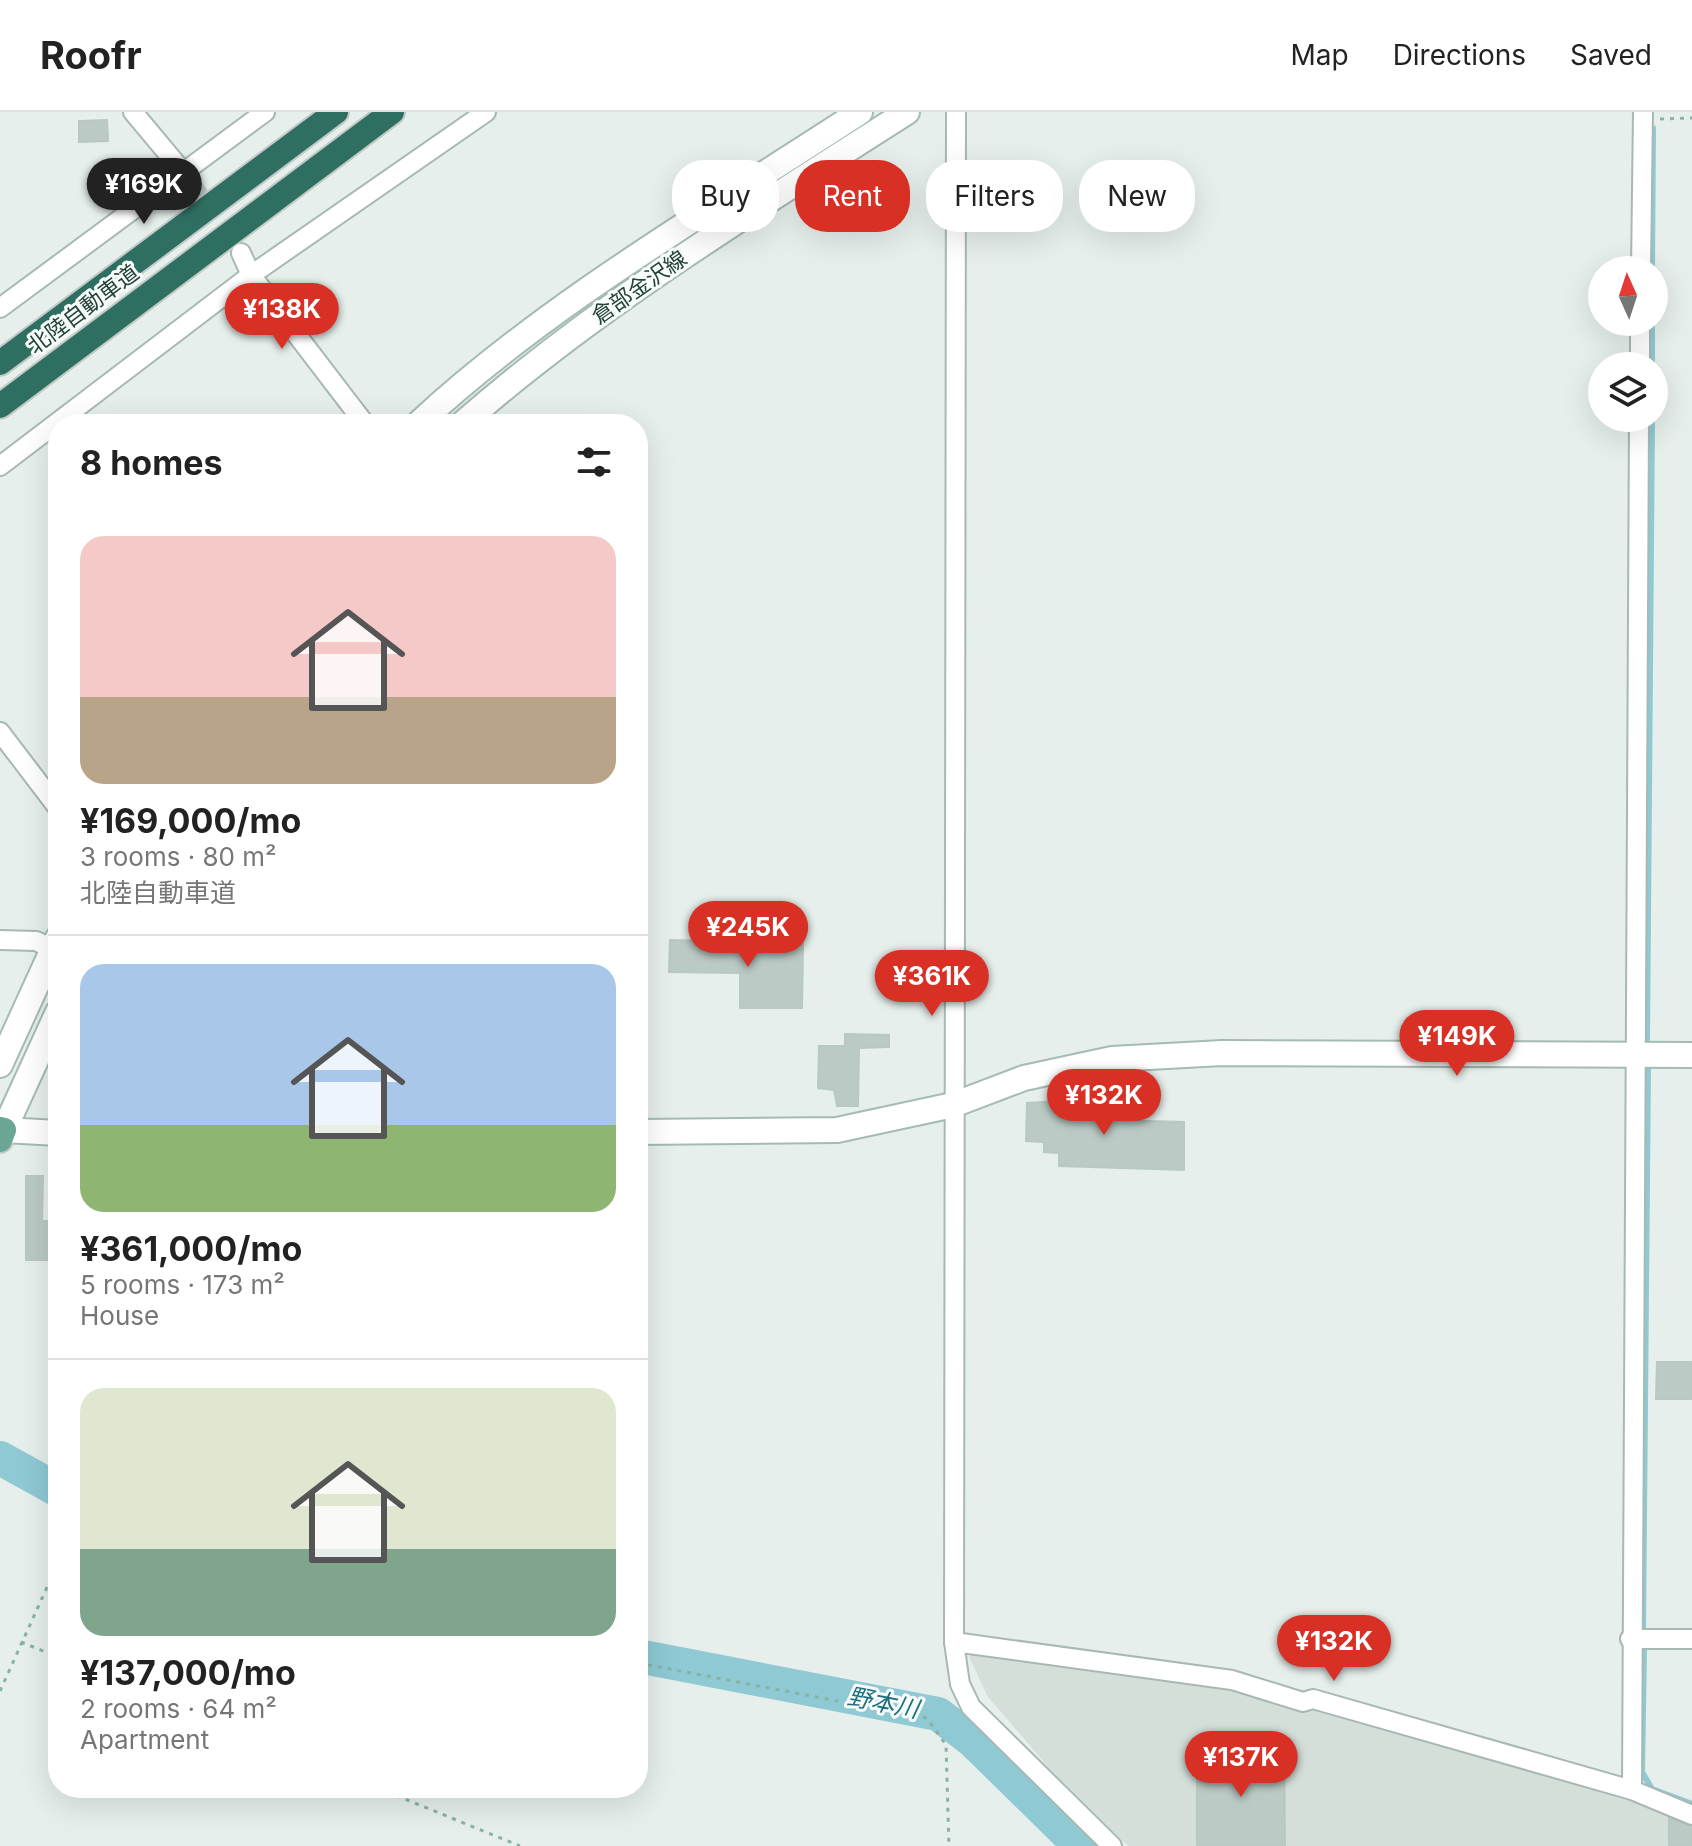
<!DOCTYPE html>
<html lang="en">
<head>
<meta charset="utf-8">
<style>
  :root { --surface:#fff; --page:#f6f6f6; --text:#222; --muted:#767676; --line:#e0e0e0; --accent:#d93025 }
  body { margin:0; font-family:Inter,"Noto Sans JP",sans-serif; background:var(--page); color:var(--text); height:100vh; display:flex; flex-direction:column; font-size:30px; white-space:nowrap }
  * { box-sizing:border-box; margin:0 }
  p { font-size:26px; color:var(--muted) }
  .icon { flex:none; width:44px; height:44px; fill:none; stroke:currentColor; stroke-width:2; stroke-linecap:round; stroke-linejoin:round }
  .map { position:relative; flex:1; overflow:hidden }
  .side { position:absolute; left:48px; top:302px; width:600px; height:1384px; display:flex; flex-direction:column; background:var(--surface); border-radius:32px; box-shadow:0 8px 32px #0002 }
  .side>* { flex:none }
  .top-card { position:absolute; left:672px; top:48px; width:760px; height:72px; display:flex; gap:16px }
  .needle { width:52px; rotate:357deg }
  .tools { position:absolute; left:1588px; top:144px; display:grid; gap:16px }
  .tools a { display:grid; place-items:center; width:80px; height:80px; border-radius:50%; background:var(--surface); box-shadow:0 8px 32px #0002; font-size:40px }
  .price { position:absolute; translate:-50% -68px; padding:0 18px; border-radius:28px; background:var(--accent); color:#fff; font-size:26px; line-height:52px; filter:drop-shadow(0 2px 4px #0008) }
  .price::after { content:''; position:absolute; left:50%; top:48px; width:24px; height:18px; margin-left:-12px; background:inherit; clip-path:polygon(0 0,100% 0,50% 100%) }
  .price.selected { background:#222; color:#fff }
  ul { padding:0; list-style:none }
  li { display:grid; align-content:center; gap:16px; height:424px; padding:0 32px }
  li+li { border-top:2px solid var(--line) }
  li span { display:grid; place-items:center; height:248px; border-radius:24px; color:#555 }
  li>.icon { margin-inline-start:auto }
  span .icon { width:144px; height:144px; fill:#fffc; stroke-width:1 }
  li b { font-size:34px }
  h2 { display:flex; justify-content:space-between; align-items:center; height:96px; padding:0 32px; font-size:34px }
  .tag { padding:0 28px; border-radius:32px; background:var(--surface); box-shadow:0 8px 32px #0002; font-size:28px; line-height:72px }
  .tag.selected { background:var(--accent); color:#fff }
  header { display:flex; align-items:center; gap:48px; box-sizing:border-box; height:112px; padding:0 40px; background:var(--surface); border-bottom:2px solid var(--line) }
  header strong { font-size:38px }
  nav { display:flex; gap:44px; margin-inline-start:auto; font-size:28px }
  .map>svg:first-child { display:block }
</style>
</head>
<body>
<header>
<strong>Roofr</strong>
<nav><a>Map</a><a>Directions</a><a>Saved</a></nav>
</header>
<div class="map">
<svg width="1692" height="1734" viewBox="0 0 1692 1734">
  <rect width="100%" height="100%" fill="#e6efeb"/>
  <!-- built -->
  <polygon fill="#d4dfda" points="974,1540 1219,1574 1307,1598 1313,1595 1627,1681 1692,1708 1692,1734 1128,1734 1050,1657 988,1585 969,1545"/>
  <g fill="none" stroke-linecap="round" stroke-linejoin="round">
    <!-- stream -->
    <g stroke="#8ec9d4" stroke-width="6">
      <polyline points="1652,158 1653,16"/>
      <polyline points="1652,254 1652,210"/>
      <polyline points="1647,927 1652,306"/>
      <polyline points="1643,1517 1648,955"/>
      <polyline points="1644,1539 1642,1660 1652,1677 1692,1692"/>
    </g>
    <!-- river -->
    <g stroke="#8ec9d4" stroke-width="34">
      <polyline points="0,1346 58,1378"/>
      <polyline points="638,1544 938,1602 973,1629 1080,1734"/>
    </g>
  </g>
  <!-- building -->
  <g fill="#bbcac4" stroke="#b8c9c2" stroke-width="2">
    <polygon points="107,8 108,29 79,30 79,9"/>
    <polygon points="670,828 803,831 802,896 740,896 740,861 669,860"/>
    <polygon points="845,922 889,923 889,935 859,936 858,994 837,994 834,978 818,976 819,934 845,934"/>
    <polygon points="1059,982 1083,982 1083,1000 1106,1000 1108,1008 1184,1010 1184,1058 1059,1054 1059,1041 1044,1040 1044,1030 1026,1029 1027,991 1058,989"/>
    <polygon points="26,1064 43,1064 42,1109 58,1109 58,1148 26,1148"/>
    <polygon points="1657,1250 1692,1250 1692,1287 1656,1287"/>
    <polygon points="1197,1638 1284,1641 1285,1734 1197,1734"/>
    <polygon points="1669,1706 1692,1715 1692,1734 1669,1734"/>
  </g>
  <g fill="none" stroke-linecap="round" stroke-linejoin="round">
    <!-- street-tunnel -->
    <polyline stroke="#bfccc8" stroke-width="18" stroke-dasharray="18 9" stroke-linecap="butt" points="190,69 235,132"/>
    <defs>
      <g id="street">
        <polyline points="133,0 189,67"/>
        <polyline points="956,0 954,1530 960,1572 971,1595 1112,1734"/>
        <polyline points="241,141 251,163 365,312"/>
        <polyline points="1641,158 1643,0"/>
        <polyline points="0,196 265,0"/>
        <polyline points="1640,254 1640,210"/>
        <polyline points="0,354 251,163 486,0"/>
        <polyline points="0,620 58,696"/>
        <polyline points="0,828 36,829 53,837"/>
        <polyline points="1630,1527 1692,1527"/>
        <polyline points="954,1530 1232,1568 1303,1590 1313,1587 1632,1678 1692,1703"/>
        <polyline points="1632,1678 1639,306"/>
      </g>
      <g id="secondary">
        <path d="M418 312C547 192 712 97 860 0"/>
        <path d="M462 312C599 192 754 98 907 0"/>
        <polyline points="58,900 4,1018 58,1021"/>
        <polyline points="0,953 58,826"/>
        <polyline points="638,1020 837,1018 953,993 1024,966 1112,947 1222,941 1692,943"/>
      </g>
      <polyline id="primary" points="0,1017 4,1018 0,1028"/>
      <g id="highway">
        <polyline points="0,251 336,0"/>
        <polyline points="0,294 392,0"/>
      </g>
    </defs>
    <!-- street casing -->
    <use href="#street" stroke="#a8b8b2" stroke-width="22"/>
    <!-- secondary casing -->
    <use href="#secondary" stroke="#a4bbb3" stroke-width="28"/>
    <!-- primary casing -->
    <use href="#primary" stroke="#c2cac8" stroke-width="28"/>
    <!-- highway casing -->
    <use href="#highway" stroke="#c2cac8" stroke-width="28"/>
    <!-- path -->
    <g stroke="#86b3a5" stroke-width="3" stroke-dasharray="4 6" stroke-linecap="butt">
      <polyline points="1660,7 1692,6"/>
      <polyline points="21,1530 58,1545"/>
      <polyline points="638,1551 927,1606 946,1633 949,1734"/>
      <polyline points="0,1579 58,1451"/>
      <polyline points="378,1676 520,1734"/>
    </g>
    <!-- street -->
    <use href="#street" stroke="#fff" stroke-width="18"/>
    <!-- secondary -->
    <use href="#secondary" stroke="#fff" stroke-width="24"/>
    <!-- primary -->
    <use href="#primary" stroke="#6aa596" stroke-width="24"/>
    <!-- highway -->
    <use href="#highway" stroke="#2f6f62" stroke-width="24"/>
  </g>
  <g text-anchor="middle" stroke-width="6" stroke-linejoin="round" paint-order="stroke">
    <!-- street labels -->
    <g font-size="22" fill="#24423a" stroke="#f7fbf9">
      <text transform="translate(639 175) rotate(-35)" y="8">倉部金沢線</text>
      <text transform="translate(83 197) rotate(-37)" y="8">北陸自動車道</text>
    </g>
    <!-- water labels -->
    <g font-size="24" font-style="italic" fill="#1c6f80" stroke="#f7fbf9">
      <text transform="translate(883 1591) rotate(11)" y="8">野本川</text>
    </g>
  </g>
</svg>
<div class="tools">
<a><svg class="needle" viewBox="-14 -14 28 28"><path d="M0-13l5 13h-10z" fill="#e53935"/><path d="M0 13l5-13h-10z" fill="#767676"/></svg></a>
<a><svg class="icon" aria-label="layers" viewBox="0 0 24 24"><path d="M12 4l9 5-9 5-9-5zM3 14l9 5 9-5"/></svg></a>
</div>
<b class="price selected" style="left:144px;top:114px">¥169K</b>
<b class="price" style="left:282px;top:239px">¥138K</b>
<b class="price" style="left:748px;top:857px">¥245K</b>
<b class="price" style="left:932px;top:906px">¥361K</b>
<b class="price" style="left:1457px;top:966px">¥149K</b>
<b class="price" style="left:1104px;top:1025px">¥132K</b>
<b class="price" style="left:1334px;top:1571px">¥132K</b>
<b class="price" style="left:1241px;top:1687px">¥137K</b>
<div class="top-card">
<a class="tag">Buy</a>
<a class="tag selected">Rent</a>
<a class="tag">Filters</a>
<a class="tag">New</a>
</div>
<section class="side">
<h2>8 homes<svg class="icon" aria-label="filters" viewBox="0 0 24 24"><path d="M4 7h16M4 17h16"/><circle cx="9" cy="7" r="2"/><circle cx="15" cy="17" r="2"/></svg></h2>
<ul>
<li><span style="background:linear-gradient(#f6c9c9 65%,#b9a48a 0)"><svg class="icon" aria-label="home" viewBox="0 0 24 24"><path d="M3 11l9-7 9 7M6 9v11h12V9"/></svg></span><div><b>¥169,000/mo</b><p>3 rooms · 80 m²</p><p>北陸自動車道</p></div></li>
<li><span style="background:linear-gradient(#a9c7e8 65%,#8fb573 0)"><svg class="icon" aria-label="home" viewBox="0 0 24 24"><path d="M3 11l9-7 9 7M6 9v11h12V9"/></svg></span><div><b>¥361,000/mo</b><p>5 rooms · 173 m²</p><p>House</p></div></li>
<li><span style="background:linear-gradient(#dfe7d0 65%,#7fa58c 0)"><svg class="icon" aria-label="home" viewBox="0 0 24 24"><path d="M3 11l9-7 9 7M6 9v11h12V9"/></svg></span><div><b>¥137,000/mo</b><p>2 rooms · 64 m²</p><p>Apartment</p></div></li>
</ul>
</section>
</div>
</body>
</html>
